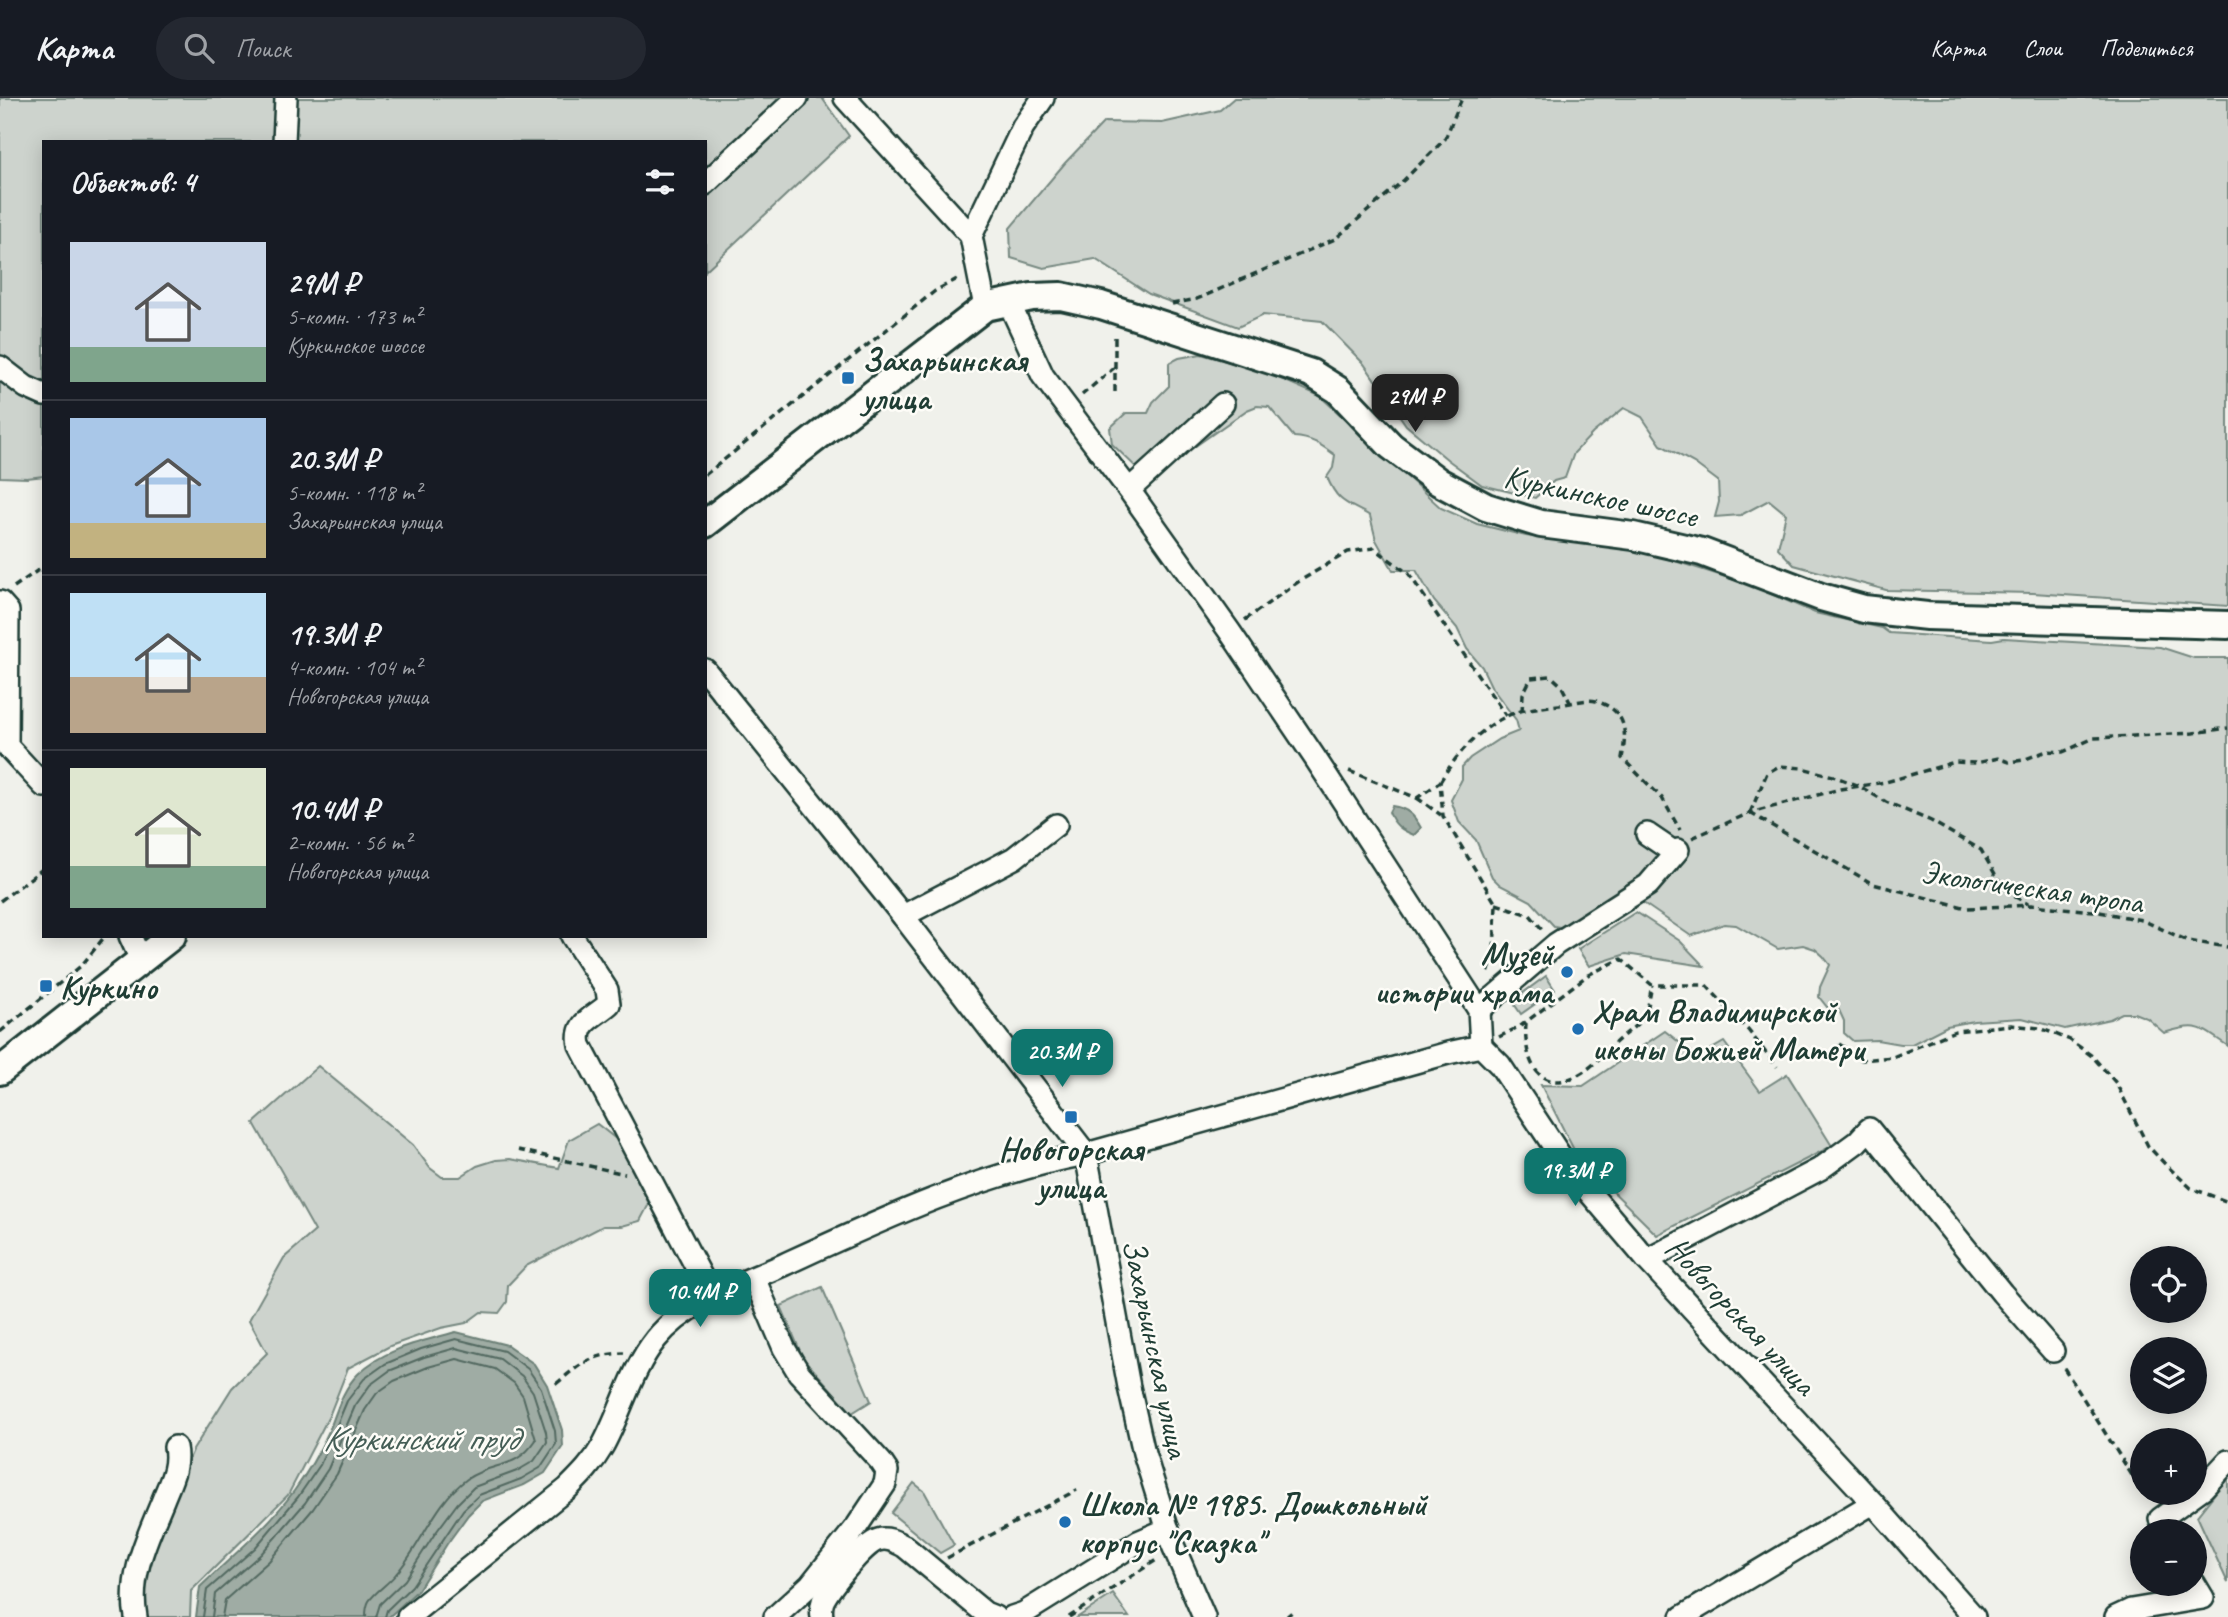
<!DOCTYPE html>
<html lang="ru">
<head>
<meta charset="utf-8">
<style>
  :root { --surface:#171b24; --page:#242831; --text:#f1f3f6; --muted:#9ea1a6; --line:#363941; --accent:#0f766e }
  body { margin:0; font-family:Caveat,sans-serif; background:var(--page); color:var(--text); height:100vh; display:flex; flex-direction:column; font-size:26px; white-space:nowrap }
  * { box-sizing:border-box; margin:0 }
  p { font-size:23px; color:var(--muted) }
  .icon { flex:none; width:38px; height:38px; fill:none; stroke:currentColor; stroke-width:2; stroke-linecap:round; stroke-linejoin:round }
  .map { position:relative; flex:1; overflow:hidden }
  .drawer { position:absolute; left:42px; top:42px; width:665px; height:798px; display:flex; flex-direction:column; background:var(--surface); border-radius:0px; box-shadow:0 4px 18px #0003 }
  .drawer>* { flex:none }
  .fabs { position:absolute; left:2130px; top:1148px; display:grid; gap:14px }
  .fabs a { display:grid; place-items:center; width:77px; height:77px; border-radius:50%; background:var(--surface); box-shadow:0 4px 18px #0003; font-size:35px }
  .price { position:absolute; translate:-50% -60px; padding:0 16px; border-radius:14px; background:var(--accent); color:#fff; font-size:23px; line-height:46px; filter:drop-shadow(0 2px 4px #0008) }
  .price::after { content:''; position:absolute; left:50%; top:42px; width:21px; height:16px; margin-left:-10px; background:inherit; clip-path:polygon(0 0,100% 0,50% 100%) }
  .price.active { background:#222; color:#fff }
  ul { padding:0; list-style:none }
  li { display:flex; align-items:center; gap:21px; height:175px; padding:0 28px }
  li+li { border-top:2px solid var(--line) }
  li span { display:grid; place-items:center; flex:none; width:196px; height:140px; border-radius:0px; color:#555 }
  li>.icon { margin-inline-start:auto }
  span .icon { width:84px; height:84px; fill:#fffc; stroke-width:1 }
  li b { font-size:30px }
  h2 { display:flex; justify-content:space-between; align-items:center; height:84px; padding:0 28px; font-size:30px }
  header { display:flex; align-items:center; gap:42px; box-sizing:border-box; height:98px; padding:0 35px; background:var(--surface); border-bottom:2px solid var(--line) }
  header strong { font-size:33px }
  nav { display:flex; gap:38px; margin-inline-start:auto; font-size:24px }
  .search { width:490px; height:63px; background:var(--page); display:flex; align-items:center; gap:18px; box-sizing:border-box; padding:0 24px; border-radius:38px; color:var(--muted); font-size:26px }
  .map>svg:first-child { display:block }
</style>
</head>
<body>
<header>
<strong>Карта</strong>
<div class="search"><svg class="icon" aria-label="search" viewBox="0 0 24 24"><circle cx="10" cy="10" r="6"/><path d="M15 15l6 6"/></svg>Поиск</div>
<nav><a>Карта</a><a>Слои</a><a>Поделиться</a></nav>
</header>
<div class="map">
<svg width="2228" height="1519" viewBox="0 0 2228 1519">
  <rect width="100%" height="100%" fill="#f0f1eb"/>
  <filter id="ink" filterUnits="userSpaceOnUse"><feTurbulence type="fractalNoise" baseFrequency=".0143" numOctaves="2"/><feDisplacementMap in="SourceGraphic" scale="14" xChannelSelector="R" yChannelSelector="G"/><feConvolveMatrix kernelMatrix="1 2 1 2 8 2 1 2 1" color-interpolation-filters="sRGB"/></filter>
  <g filter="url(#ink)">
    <!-- green -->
    <g fill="#cdd3cd" stroke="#768880" stroke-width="2">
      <polygon points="0,0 822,0 849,38 705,173 705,44 44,44 44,378 27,380 0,379"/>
      <polygon points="1234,0 2228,0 2228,508 2033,495 1886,492 1794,467 1778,450 1786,416 1769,402 1741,417 1715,419 1719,404 1718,383 1694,365 1661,347 1642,319 1624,310 1593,335 1574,355 1565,380 1554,383 1535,400 1482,387 1448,362 1406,327 1364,266 1322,223 1263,217 1238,229 1149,196 1095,161 1044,170 1011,160 1010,130 1065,65 1104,24 1162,25 1220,12"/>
      <path d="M1201 256 1265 274 1320 298 1441 410 1477 426 1526 438 1643 453 1748 486 1815 515 1882 530 1889 535 1992 542 2004 540 2160 549 2194 560H2228V948C2199 929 2199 924 2164 935L2147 920 2134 915H2122L2110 921 2065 931 2022 920 1974 923 1947 928 1912 946H1900L1877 942 1853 943 1844 935V923L1839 912 1827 909 1819 899 1820 889 1830 867 1823 858 1815 851 1803 847 1778 851 1736 827 1724 826 1691 838 1639 802 1565 830 1554 828 1531 803 1500 787 1492 779 1476 742 1459 724 1451 702 1462 681V669L1470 660 1499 641 1519 633 1516 622 1492 590 1482 569 1467 551 1457 530 1434 503 1416 472H1393L1376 442 1370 418C1348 405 1338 406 1327 379L1333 370 1335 357C1321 347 1312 340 1294 339L1269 309 1257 308 1247 312 1144 384 1138 371 1112 346 1110 330 1126 315H1148L1153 304 1169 288V265L1179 260Z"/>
      <polygon points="1636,814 1680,843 1704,868 1626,856 1589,868 1578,851"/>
      <polygon points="1546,878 1555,892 1521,916 1512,903"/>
      <polygon points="1665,933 1698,959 1724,944 1760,993 1787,976 1832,1048 1657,1137 1577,1058 1541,987 1583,988"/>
      <polygon points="318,968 413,1047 430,1070 442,1079 460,1079 477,1068 496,1062 510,1061 559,1070 569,1042 597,1026 621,1045 649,1106 640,1123 622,1128 603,1128 526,1168 508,1187 507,1204 499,1215 481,1214 466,1225 441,1230 390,1248 348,1270 329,1318 288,1397 191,1493 190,1519 140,1519 150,1452 193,1352 232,1290 267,1255 249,1222 284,1160 315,1133 254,1025"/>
      <polygon points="822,1189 871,1303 852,1315 803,1260 781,1208"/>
      <polygon points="2228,1379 2228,1485 2197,1418"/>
      <polygon points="914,1385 924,1393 954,1447 940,1455 891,1415"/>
      <polygon points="1113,1496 1129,1519 1078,1519"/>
    </g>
    <!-- water -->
    <g fill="#9faca4" stroke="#6c8077" stroke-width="2">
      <path d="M1392 708C1407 710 1414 717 1421 730L1414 737C1401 732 1394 727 1389 714Z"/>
      <path d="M456 1234 507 1247 534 1266 547 1287 562 1332 563 1348 545 1375 524 1387 482 1403 468 1417 447 1446 418 1492 389 1519H196L200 1489C233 1457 266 1431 294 1393 308 1374 319 1355 329 1333 337 1313 342 1292 358 1276 383 1251 423 1243 456 1234Z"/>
    </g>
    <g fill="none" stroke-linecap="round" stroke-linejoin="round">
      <!-- shore -->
      <g stroke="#526961" stroke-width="2">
        <polyline points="203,1519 207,1492 255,1450 298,1399 320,1367 347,1303 364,1281 385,1266 421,1251 456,1241 504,1253 528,1271 541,1290 555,1333 556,1346 540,1370 521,1381 479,1397 463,1412 412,1488 387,1512 385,1519"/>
        <polyline points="212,1519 215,1496 261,1456 305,1405 328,1371 355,1308 370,1287 389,1273 424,1259 456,1250 500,1261 522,1278 533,1294 546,1334 547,1344 534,1363 517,1373 474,1389 457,1406 434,1437 405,1482 380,1506 376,1519"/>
        <path d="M222 1519 225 1502 269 1463 313 1411 337 1376 365 1312 377 1295 394 1283 428 1269 457 1261 495 1271 514 1285 523 1298 536 1342C515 1373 493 1363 467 1381 434 1405 422 1447 396 1476 388 1486 376 1493 369 1503 366 1508 366 1513 366 1519"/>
      </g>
      <defs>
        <g id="minor">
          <polyline points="845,0 971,138"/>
          <polyline points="284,44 286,0"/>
          <polyline points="705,86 797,0"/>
          <polyline points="1009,205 1043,278 1129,392 1230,534 1315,660 1479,912 1481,948"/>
          <polyline points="985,209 971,138 1023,29 1043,0"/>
          <polyline points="0,269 26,289 44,297"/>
          <polyline points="1129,392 1223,306"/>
          <polyline points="0,504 8,513 7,648 44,688"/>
          <polyline points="705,572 903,818 1086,1056 1129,1289 1144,1355 1172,1445 1204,1519"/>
          <polyline points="1647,736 1675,755"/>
          <polyline points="903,818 1014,760 1056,727"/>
          <polyline points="130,838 141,862"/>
          <path d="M572 838 607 892 609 906C593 920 575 924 580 947L712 1199"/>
          <polyline points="1479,912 1556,846 1648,787 1678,752"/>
          <polyline points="1647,1162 1820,1071 1857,1044 1869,1031 2002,1195 2053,1253"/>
          <polyline points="754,1180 784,1250 799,1275 881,1364 887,1373 885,1386 857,1428 810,1487 775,1519"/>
          <polyline points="2166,1433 2160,1421 2203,1390 2228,1363"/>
          <path d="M136 1519C128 1477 148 1439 163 1402 170 1384 179 1369 175 1349"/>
          <path d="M408 1519 568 1390C581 1377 593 1365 602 1349 621 1315 631 1272 656 1241 687 1203 740 1186 783 1167 881 1122 979 1076 1086 1056L1448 955 1481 948 1500 967 1567 1068 1647 1162 1873 1405 1974 1519"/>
          <path d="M822 1519C821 1513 821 1509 823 1503 830 1489 864 1446 878 1442 888 1439 896 1444 904 1448L985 1515 995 1519"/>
          <polyline points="1012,1519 1024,1515 1138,1444 1168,1431"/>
          <polyline points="1682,1519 1873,1405"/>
          <polyline points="2116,1519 2131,1512 2203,1500 2194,1485"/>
        </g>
        <g id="major">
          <polyline points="705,426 985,209 1032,199 1061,198 1101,207 1311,275 1338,292 1391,348 1439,384 1486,409 1541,426 1633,438 1702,454 1821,499 1864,511 1927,518 2228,527"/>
          <polyline points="0,973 172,838"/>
        </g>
      </defs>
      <!-- minor casing -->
      <use href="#minor" stroke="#1f3d34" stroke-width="26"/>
      <!-- major casing -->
      <use href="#major" stroke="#1f3d34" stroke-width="32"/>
      <!-- path -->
      <g stroke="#1f3d34" stroke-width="3.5" stroke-dasharray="7 5" stroke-linecap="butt">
        <polyline points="1172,206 1197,201 1335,141 1404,82 1445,41 1462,0"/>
        <polyline points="1115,239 1115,296"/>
        <polyline points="1082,297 1115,269"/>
        <polyline points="705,377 935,193 959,180"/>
        <polyline points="14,489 44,468"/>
        <polyline points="1245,522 1298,484 1348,454 1374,450 1409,476 1506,618"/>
        <polyline points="1522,614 1523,596 1531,580 1551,578 1561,587 1571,606"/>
        <polyline points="1349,673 1417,700 1440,684 1443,718 1496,806 1494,855 1488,876"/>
        <path d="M1440 684C1455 658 1478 632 1505 619 1520 611 1542 609 1559 607 1569 606 1586 600 1596 603 1627 613 1627 633 1622 660L1662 700 1680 732"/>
        <polyline points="1417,700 1441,717"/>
        <polyline points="1750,715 1873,786 1967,810 2031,807 2094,813 2142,822 2188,843 2228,849"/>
        <polyline points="1750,715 1767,675 1779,668 1802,670 1833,678 1859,688 1886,704 1931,723 1981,752 1995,776 2012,797 2028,806"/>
        <polyline points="1692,740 1750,715 1840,691 1886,684 1955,664 1976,665 1999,660 2009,664 2023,662 2047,653 2063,654 2094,640 2193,635 2228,630"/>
        <polyline points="0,803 44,770"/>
        <polyline points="1496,806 1530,817 1542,831"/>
        <path d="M1526 925C1523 963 1540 1001 1583 974 1595 967 1605 954 1615 945 1624 936 1642 925 1646 914 1649 906 1650 896 1652 887"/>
        <polyline points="0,934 82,867 105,838"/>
        <polyline points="1499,939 1522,927 1588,877 1621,861 1652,887 1706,887 1748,932 1777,969"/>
        <polyline points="1839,946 1862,962 1893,959 1955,933 2011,927 2040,930 2070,942 2092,958 2116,985 2148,1048 2165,1066 2191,1090 2228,1104"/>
        <polyline points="518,1052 625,1076"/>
        <polyline points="2064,1270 2142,1393"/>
        <path d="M556 1286C580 1266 592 1256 624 1255"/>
        <polyline points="947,1460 1077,1392"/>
        <polyline points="1069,1519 1158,1461"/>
        <polyline points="1286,1519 1292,1514"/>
      </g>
      <!-- minor -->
      <use href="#minor" stroke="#fdfcf7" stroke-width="21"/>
      <!-- major -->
      <use href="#major" stroke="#fdfcf7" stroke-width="26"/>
    </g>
  </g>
  <!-- markers -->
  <g fill="#1f6fb2" stroke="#fdfcf7" stroke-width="2.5">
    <rect x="841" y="273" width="14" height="14" rx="3.5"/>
    <circle cx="1567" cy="874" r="7"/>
    <rect x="39" y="881" width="14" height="14" rx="3.5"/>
    <circle cx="1578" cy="931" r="7"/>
    <rect x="1064" y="1012" width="14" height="14" rx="3.5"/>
    <circle cx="1065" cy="1424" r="7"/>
  </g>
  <g text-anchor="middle" stroke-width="5" stroke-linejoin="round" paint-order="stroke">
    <!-- poi labels -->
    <g font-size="33" font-weight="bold" fill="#1f3d34" stroke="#fdfcf7" text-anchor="start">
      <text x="862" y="273">Захарьинская<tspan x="862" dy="38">улица</tspan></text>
      <text x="1553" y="867" text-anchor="end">Музей<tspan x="1553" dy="38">истории храма</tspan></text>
      <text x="60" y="900">Куркино</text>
      <text x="1592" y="924">Храм Владимирской<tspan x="1592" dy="38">иконы Божией Матери</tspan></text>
      <text x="1071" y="1062" text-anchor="middle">Новогорская<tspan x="1071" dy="38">улица</tspan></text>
      <text x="1079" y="1417">Школа № 1985. Дошкольный<tspan x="1079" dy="38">корпус "Сказка"</tspan></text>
    </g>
    <!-- street labels -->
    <g font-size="33" fill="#1f3d34" stroke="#fdfcf7">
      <text transform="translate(1601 397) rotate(12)" y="12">Куркинское шоссе</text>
      <text transform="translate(2032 788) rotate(8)" y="12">Экологическая тропа</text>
      <text transform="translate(1742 1217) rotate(47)" y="12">Новогорская улица</text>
      <text transform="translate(1157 1250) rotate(78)" y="12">Захарьинская улица</text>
    </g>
    <!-- water labels -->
    <g font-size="35" font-style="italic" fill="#455e56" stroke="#fdfcf7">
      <text x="420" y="1352">Куркинский пруд</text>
    </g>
  </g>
</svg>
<div class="fabs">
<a><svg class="icon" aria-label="locate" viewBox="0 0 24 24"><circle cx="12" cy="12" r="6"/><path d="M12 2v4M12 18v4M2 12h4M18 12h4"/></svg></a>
<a><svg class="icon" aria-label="layers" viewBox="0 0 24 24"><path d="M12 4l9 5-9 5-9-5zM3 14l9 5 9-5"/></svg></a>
<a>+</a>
<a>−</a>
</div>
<b class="price active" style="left:1415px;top:336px">29M ₽</b>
<b class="price" style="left:1062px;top:991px">20.3M ₽</b>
<b class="price" style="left:1575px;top:1110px">19.3M ₽</b>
<b class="price" style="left:700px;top:1231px">10.4M ₽</b>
<section class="drawer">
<h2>Объектов: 4<svg class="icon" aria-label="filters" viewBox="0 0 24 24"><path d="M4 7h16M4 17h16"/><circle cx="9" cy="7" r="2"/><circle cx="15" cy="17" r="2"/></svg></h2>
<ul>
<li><span style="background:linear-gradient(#c9d6e8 75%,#7fa58c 0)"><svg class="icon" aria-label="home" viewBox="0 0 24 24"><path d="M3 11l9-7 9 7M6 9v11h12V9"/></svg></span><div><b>29M ₽</b><p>5-комн. · 173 m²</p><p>Куркинское шоссе</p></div></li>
<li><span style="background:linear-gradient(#a9c7e8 75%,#c2b280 0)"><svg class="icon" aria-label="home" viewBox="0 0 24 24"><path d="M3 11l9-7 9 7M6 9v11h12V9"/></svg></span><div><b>20.3M ₽</b><p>5-комн. · 118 m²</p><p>Захарьинская улица</p></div></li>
<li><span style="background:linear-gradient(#bfe0f5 60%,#b9a48a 0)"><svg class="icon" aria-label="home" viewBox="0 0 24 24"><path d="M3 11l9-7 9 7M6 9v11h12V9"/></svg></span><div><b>19.3M ₽</b><p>4-комн. · 104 m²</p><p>Новогорская улица</p></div></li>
<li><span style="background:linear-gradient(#dfe7d0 70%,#7fa58c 0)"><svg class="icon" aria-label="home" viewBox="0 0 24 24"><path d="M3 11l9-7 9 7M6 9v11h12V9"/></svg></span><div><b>10.4M ₽</b><p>2-комн. · 56 m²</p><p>Новогорская улица</p></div></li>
</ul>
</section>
</div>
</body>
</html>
